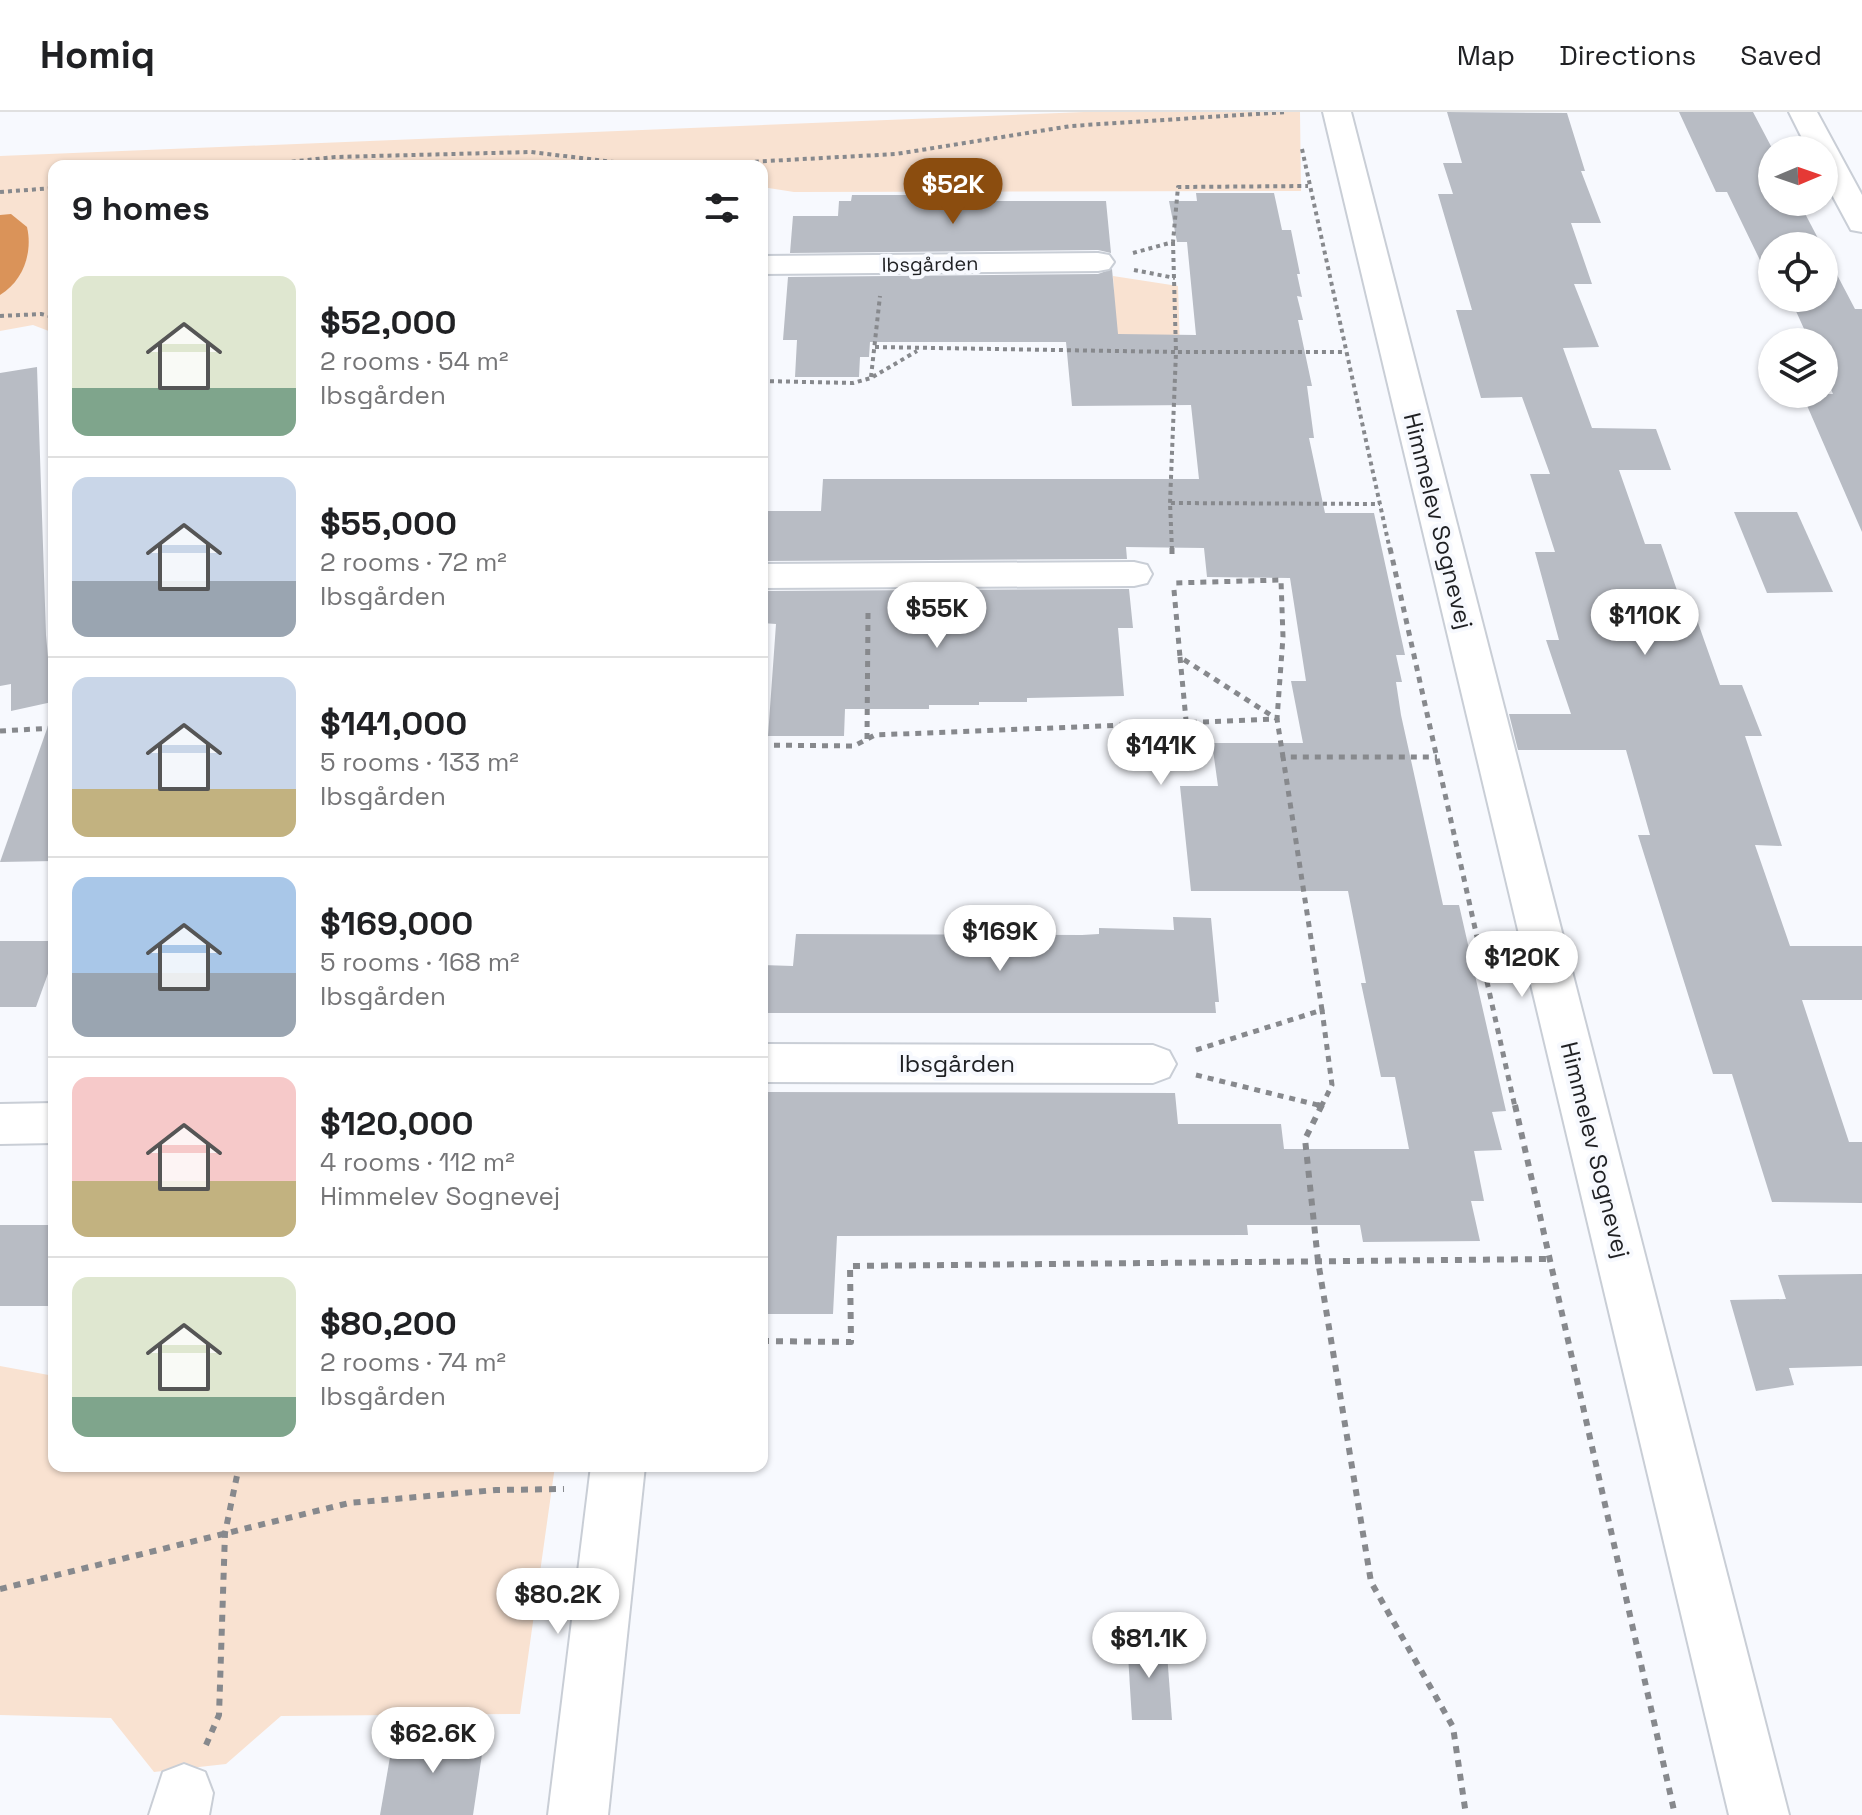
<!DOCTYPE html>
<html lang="en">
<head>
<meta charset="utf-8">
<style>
  :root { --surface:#fff; --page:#f6f6f6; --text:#202124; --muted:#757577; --line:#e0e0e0; --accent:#8b4d0f }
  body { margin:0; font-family:"Space Grotesk",sans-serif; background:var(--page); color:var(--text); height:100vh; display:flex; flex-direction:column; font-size:30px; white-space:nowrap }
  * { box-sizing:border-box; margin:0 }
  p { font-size:26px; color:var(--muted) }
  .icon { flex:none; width:44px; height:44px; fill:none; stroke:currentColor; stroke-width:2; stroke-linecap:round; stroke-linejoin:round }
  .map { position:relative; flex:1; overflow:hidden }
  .sheet { position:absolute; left:48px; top:48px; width:720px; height:1312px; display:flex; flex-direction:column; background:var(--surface); border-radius:16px; box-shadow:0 2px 6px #0004 }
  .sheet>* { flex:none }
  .needle { width:52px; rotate:88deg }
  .fabs { position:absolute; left:1758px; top:24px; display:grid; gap:16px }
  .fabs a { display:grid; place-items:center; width:80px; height:80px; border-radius:50%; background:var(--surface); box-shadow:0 2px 6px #0004; font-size:40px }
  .price { position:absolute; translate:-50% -68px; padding:0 18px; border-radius:28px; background:#fff; color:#222; font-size:26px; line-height:52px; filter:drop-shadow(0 2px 4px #0008) }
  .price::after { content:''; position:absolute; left:50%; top:48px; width:24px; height:18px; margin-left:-12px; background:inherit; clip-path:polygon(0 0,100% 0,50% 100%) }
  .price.current { background:var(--accent); color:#fff }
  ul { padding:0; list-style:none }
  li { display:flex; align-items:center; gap:24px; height:200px; padding:0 24px }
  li+li { border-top:2px solid var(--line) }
  li span { display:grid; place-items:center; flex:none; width:224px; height:160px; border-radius:16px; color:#555 }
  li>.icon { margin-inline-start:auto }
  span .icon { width:96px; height:96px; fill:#fffc; stroke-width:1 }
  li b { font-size:34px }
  h2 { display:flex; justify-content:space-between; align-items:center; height:96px; padding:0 24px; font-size:34px }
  header { display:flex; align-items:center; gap:48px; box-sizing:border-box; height:112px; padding:0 40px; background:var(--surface); border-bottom:2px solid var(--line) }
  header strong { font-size:38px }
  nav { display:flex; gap:44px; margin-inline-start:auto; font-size:28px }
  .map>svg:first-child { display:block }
</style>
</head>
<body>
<header>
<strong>Homiq</strong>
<nav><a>Map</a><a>Directions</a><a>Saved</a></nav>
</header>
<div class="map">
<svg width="1862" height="1703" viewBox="0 0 1862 1703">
  <rect width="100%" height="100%" fill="#f7f9fe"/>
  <!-- green -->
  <g fill="#f9e2d1">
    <polygon points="1084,0 1300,0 1301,79 794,80 762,75 762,54 54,54 54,221 33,213 0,219 0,44"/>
    <polygon points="1113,164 1178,174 1180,236 1107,237 1101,179 1114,179"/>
    <polygon points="0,1254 54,1264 54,1354 555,1354 520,1602 281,1604 226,1652 154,1660 111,1606 0,1603"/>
  </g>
  <!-- water -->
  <path fill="#da9359" d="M11 102 27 115C33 141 23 169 0 183V103Z"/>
  <!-- building -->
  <g fill="#b8bcc4">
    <polygon points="1447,0 1567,1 1585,59 1581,59 1601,111 1571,111 1592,172 1574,172 1599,235 1563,236 1592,316 1656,317 1671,358 1619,358 1645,432 1661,432 1681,490 1691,491 1720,573 1742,573 1762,624 1745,624 1782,734 1755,733 1790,834 1862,834 1862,888 1802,888 1849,1030 1862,1030 1862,1091 1772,1090 1732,962 1713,962 1638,723 1650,723 1626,638 1518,638 1509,602 1571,602 1546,528 1559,528 1535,440 1555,440 1530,362 1550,362 1522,285 1481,286 1456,198 1472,198 1438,82 1453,82 1443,51 1462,51"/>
    <polygon points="1679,0 1753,0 1773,38 1772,90 1799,90 1822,134 1772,134 1772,173 1727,80 1716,80"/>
    <polygon points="1196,81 1274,81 1282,118 1291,118 1300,162 1297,162 1302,185 1297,184 1303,208 1298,208 1312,274 1307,274 1314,326 1309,326 1325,401 1374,401 1405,543 1396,543 1402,570 1396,570 1401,603 1443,793 1459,793 1506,999 1492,1000 1502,1038 1474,1039 1484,1089 1471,1089 1480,1129 1363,1130 1360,1113 1247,1113 1248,1123 837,1124 833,1202 762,1202 762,980 1175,981 1178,1012 1281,1012 1284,1037 1409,1037 1395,965 1381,965 1361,871 1366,871 1348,779 1191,779 1180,674 1218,674 1212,631 1303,631 1291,569 1306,569 1290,466 1207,465 1204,436 1126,435 1127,447 763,449 768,399 821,399 823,367 1199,367 1191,293 1072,294 1066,230 870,230 869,245 860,245 859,265 795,265 797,228 783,228 788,165 1098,162 1112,157 1118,222 1196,223 1187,130 1177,130 1169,89 1197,89"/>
    <polygon points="852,83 928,83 928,89 1106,89 1111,141 1098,138 790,141 793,104 838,104 839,89 851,89"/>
    <polygon points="1824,138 1855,197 1862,197 1862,420 1802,282 1833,282 1824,261 1824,230 1810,230 1790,186 1824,186"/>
    <polygon points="37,255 46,523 52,590 11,599 11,572 0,574 0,261"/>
    <polygon points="1734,400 1797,400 1833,480 1767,481"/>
    <polygon points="1129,477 1133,516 1118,516 1124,584 1027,586 1027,590 979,590 979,593 929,593 929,597 845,597 844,624 768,624 776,512 762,511 762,479"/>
    <polygon points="48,614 54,614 54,749 0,750"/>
    <polygon points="1173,805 1211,806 1219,890 1215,890 1216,901 762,901 762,853 793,854 796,822 1082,823 1099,822 1099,816 1174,818"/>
    <polygon points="0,829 54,829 54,845 36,895 0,895"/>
    <rect x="0" y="1113" width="54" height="81"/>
    <polygon points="1862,1162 1862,1254 1789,1256 1794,1273 1756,1279 1730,1188 1786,1187 1778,1163"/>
    <polygon points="1127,1527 1166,1528 1172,1608 1132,1608"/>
    <polygon points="394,1622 485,1622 473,1703 380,1703"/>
  </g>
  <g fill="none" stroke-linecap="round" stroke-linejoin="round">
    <defs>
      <g id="minor">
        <polygon points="1323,0 1351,0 1789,1703 1729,1703"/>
        <polygon points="1789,0 1817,0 1862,83 1862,120 1851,118 1824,68 1824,38 1808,38"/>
        <polygon points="1098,141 1109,143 1114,150 1109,157 1098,159 762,162 762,144"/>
        <polygon points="1134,450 1147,453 1152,462 1147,471 1134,474 762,476 762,452"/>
        <polygon points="762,932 1153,933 1169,939 1176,952 1169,965 1153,971 762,970"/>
        <polygon points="54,991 54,1031 0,1032 0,992"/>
        <polygon points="591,1354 645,1354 608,1703 548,1703"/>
        <polygon points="184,1652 205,1660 213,1681 209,1703 149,1703 163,1660"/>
      </g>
    </defs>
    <!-- minor casing -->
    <use href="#minor" stroke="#c9ced6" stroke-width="4"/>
    <!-- path-far2 -->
    <g stroke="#87898d" stroke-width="4" stroke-dasharray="4 4" stroke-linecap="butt">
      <polyline points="1302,37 1390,438"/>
      <polyline points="252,54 335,45 531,40 614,50 749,50 896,42 1071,14 1286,0"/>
      <polyline points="0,80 54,76"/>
      <polyline points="1173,130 1176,240 1346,240"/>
      <polyline points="1133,141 1173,130 1178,75 1308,74"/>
      <polyline points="1134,158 1175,166"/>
      <polyline points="0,204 41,202 54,205"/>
      <polyline points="875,235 1176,240 1170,391"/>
      <polyline points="871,265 880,184"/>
      <polyline points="762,269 853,271 871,266 917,239"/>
      <polyline points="1172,438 1170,391 1380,392"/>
    </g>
    <!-- path-far1 -->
    <g stroke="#87898d" stroke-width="5" stroke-dasharray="6 6" stroke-linecap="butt">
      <polyline points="1172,436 1172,444"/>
      <polyline points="1390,436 1515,995"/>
      <polyline points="1174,478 1180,545 1277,607 1283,645"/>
      <polyline points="1180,545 1186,608"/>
      <polyline points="0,619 54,616"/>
      <polyline points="867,627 868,501"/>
      <polyline points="762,633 854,634 875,623 1277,607 1283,525 1281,468 1174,471"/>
      <polyline points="1196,938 1322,898 1283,645 1437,645"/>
      <polyline points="1196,963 1322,994"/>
      <polyline points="1321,995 1332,973 1322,898"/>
    </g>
    <!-- path -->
    <g stroke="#87898d" stroke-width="6" stroke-dasharray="7 7" stroke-linecap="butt">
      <polyline points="1317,993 1322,994"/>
      <polyline points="1322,993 1305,1027 1318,1149 1371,1470 1453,1615 1466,1703"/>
      <polyline points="1515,993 1675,1703"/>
      <polyline points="762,1229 851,1230 850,1154 1550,1147"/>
      <polyline points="0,1477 349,1391 496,1378 564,1377"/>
      <polyline points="206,1633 219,1603 225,1421 239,1354"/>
    </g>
    <!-- minor -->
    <use href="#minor" fill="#fff" fill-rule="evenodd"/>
  </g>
  <g text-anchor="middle" stroke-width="8" stroke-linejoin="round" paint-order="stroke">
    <!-- far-street labels -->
    <g font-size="20" fill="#1f2023" stroke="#f7f9fe">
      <text transform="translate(930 152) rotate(-1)" y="7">Ibsgården</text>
    </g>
    <!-- street labels -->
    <g font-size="24" fill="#1f2023" stroke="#f7f9fe">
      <text transform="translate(1438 409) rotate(76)" y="8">Himmelev Sognevej</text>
      <text x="957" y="960">Ibsgården</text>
      <text transform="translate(1595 1038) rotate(76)" y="8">Himmelev Sognevej</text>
    </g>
  </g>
</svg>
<div class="fabs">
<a><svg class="needle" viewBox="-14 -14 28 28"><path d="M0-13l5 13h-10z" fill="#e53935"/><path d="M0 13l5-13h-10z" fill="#757577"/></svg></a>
<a><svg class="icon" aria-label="locate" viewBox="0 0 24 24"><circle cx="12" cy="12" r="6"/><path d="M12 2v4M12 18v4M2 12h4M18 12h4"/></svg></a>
<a><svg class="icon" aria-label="layers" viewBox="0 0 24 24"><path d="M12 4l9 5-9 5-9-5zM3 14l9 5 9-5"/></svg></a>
</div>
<b class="price current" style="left:953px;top:114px">$52K</b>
<b class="price" style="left:937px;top:538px">$55K</b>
<b class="price" style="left:1645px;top:545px">$110K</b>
<b class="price" style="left:1161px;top:675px">$141K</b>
<b class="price" style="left:1000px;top:861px">$169K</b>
<b class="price" style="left:1522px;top:887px">$120K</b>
<b class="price" style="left:558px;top:1524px">$80.2K</b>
<b class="price" style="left:1149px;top:1568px">$81.1K</b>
<b class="price" style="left:433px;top:1663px">$62.6K</b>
<section class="sheet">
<h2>9 homes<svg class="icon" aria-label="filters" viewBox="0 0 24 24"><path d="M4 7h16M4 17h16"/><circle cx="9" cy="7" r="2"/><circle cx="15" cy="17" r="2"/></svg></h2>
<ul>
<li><span style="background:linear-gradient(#dfe7d0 70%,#7fa58c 0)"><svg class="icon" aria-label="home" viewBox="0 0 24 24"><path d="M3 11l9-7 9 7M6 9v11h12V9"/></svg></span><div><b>$52,000</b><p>2 rooms · 54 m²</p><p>Ibsgården</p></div></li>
<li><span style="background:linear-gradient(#c9d6e8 65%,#9aa5b1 0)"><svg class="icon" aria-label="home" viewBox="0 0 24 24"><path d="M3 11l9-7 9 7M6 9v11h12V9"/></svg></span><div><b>$55,000</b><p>2 rooms · 72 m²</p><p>Ibsgården</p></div></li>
<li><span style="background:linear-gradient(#c9d6e8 70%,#c2b280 0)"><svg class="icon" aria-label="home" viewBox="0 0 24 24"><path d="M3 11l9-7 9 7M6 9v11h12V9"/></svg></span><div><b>$141,000</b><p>5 rooms · 133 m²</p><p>Ibsgården</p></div></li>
<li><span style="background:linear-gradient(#a9c7e8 60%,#9aa5b1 0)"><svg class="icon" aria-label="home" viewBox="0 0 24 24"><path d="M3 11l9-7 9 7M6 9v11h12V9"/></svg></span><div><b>$169,000</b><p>5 rooms · 168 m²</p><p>Ibsgården</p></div></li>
<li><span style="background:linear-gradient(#f6c9c9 65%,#c2b280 0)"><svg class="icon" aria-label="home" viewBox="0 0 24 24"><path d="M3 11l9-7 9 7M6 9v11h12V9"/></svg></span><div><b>$120,000</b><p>4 rooms · 112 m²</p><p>Himmelev Sognevej</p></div></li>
<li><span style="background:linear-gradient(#dfe7d0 75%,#7fa58c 0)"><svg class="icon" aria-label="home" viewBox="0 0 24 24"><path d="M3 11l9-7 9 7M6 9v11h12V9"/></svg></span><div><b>$80,200</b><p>2 rooms · 74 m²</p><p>Ibsgården</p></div></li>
</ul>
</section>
</div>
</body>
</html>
